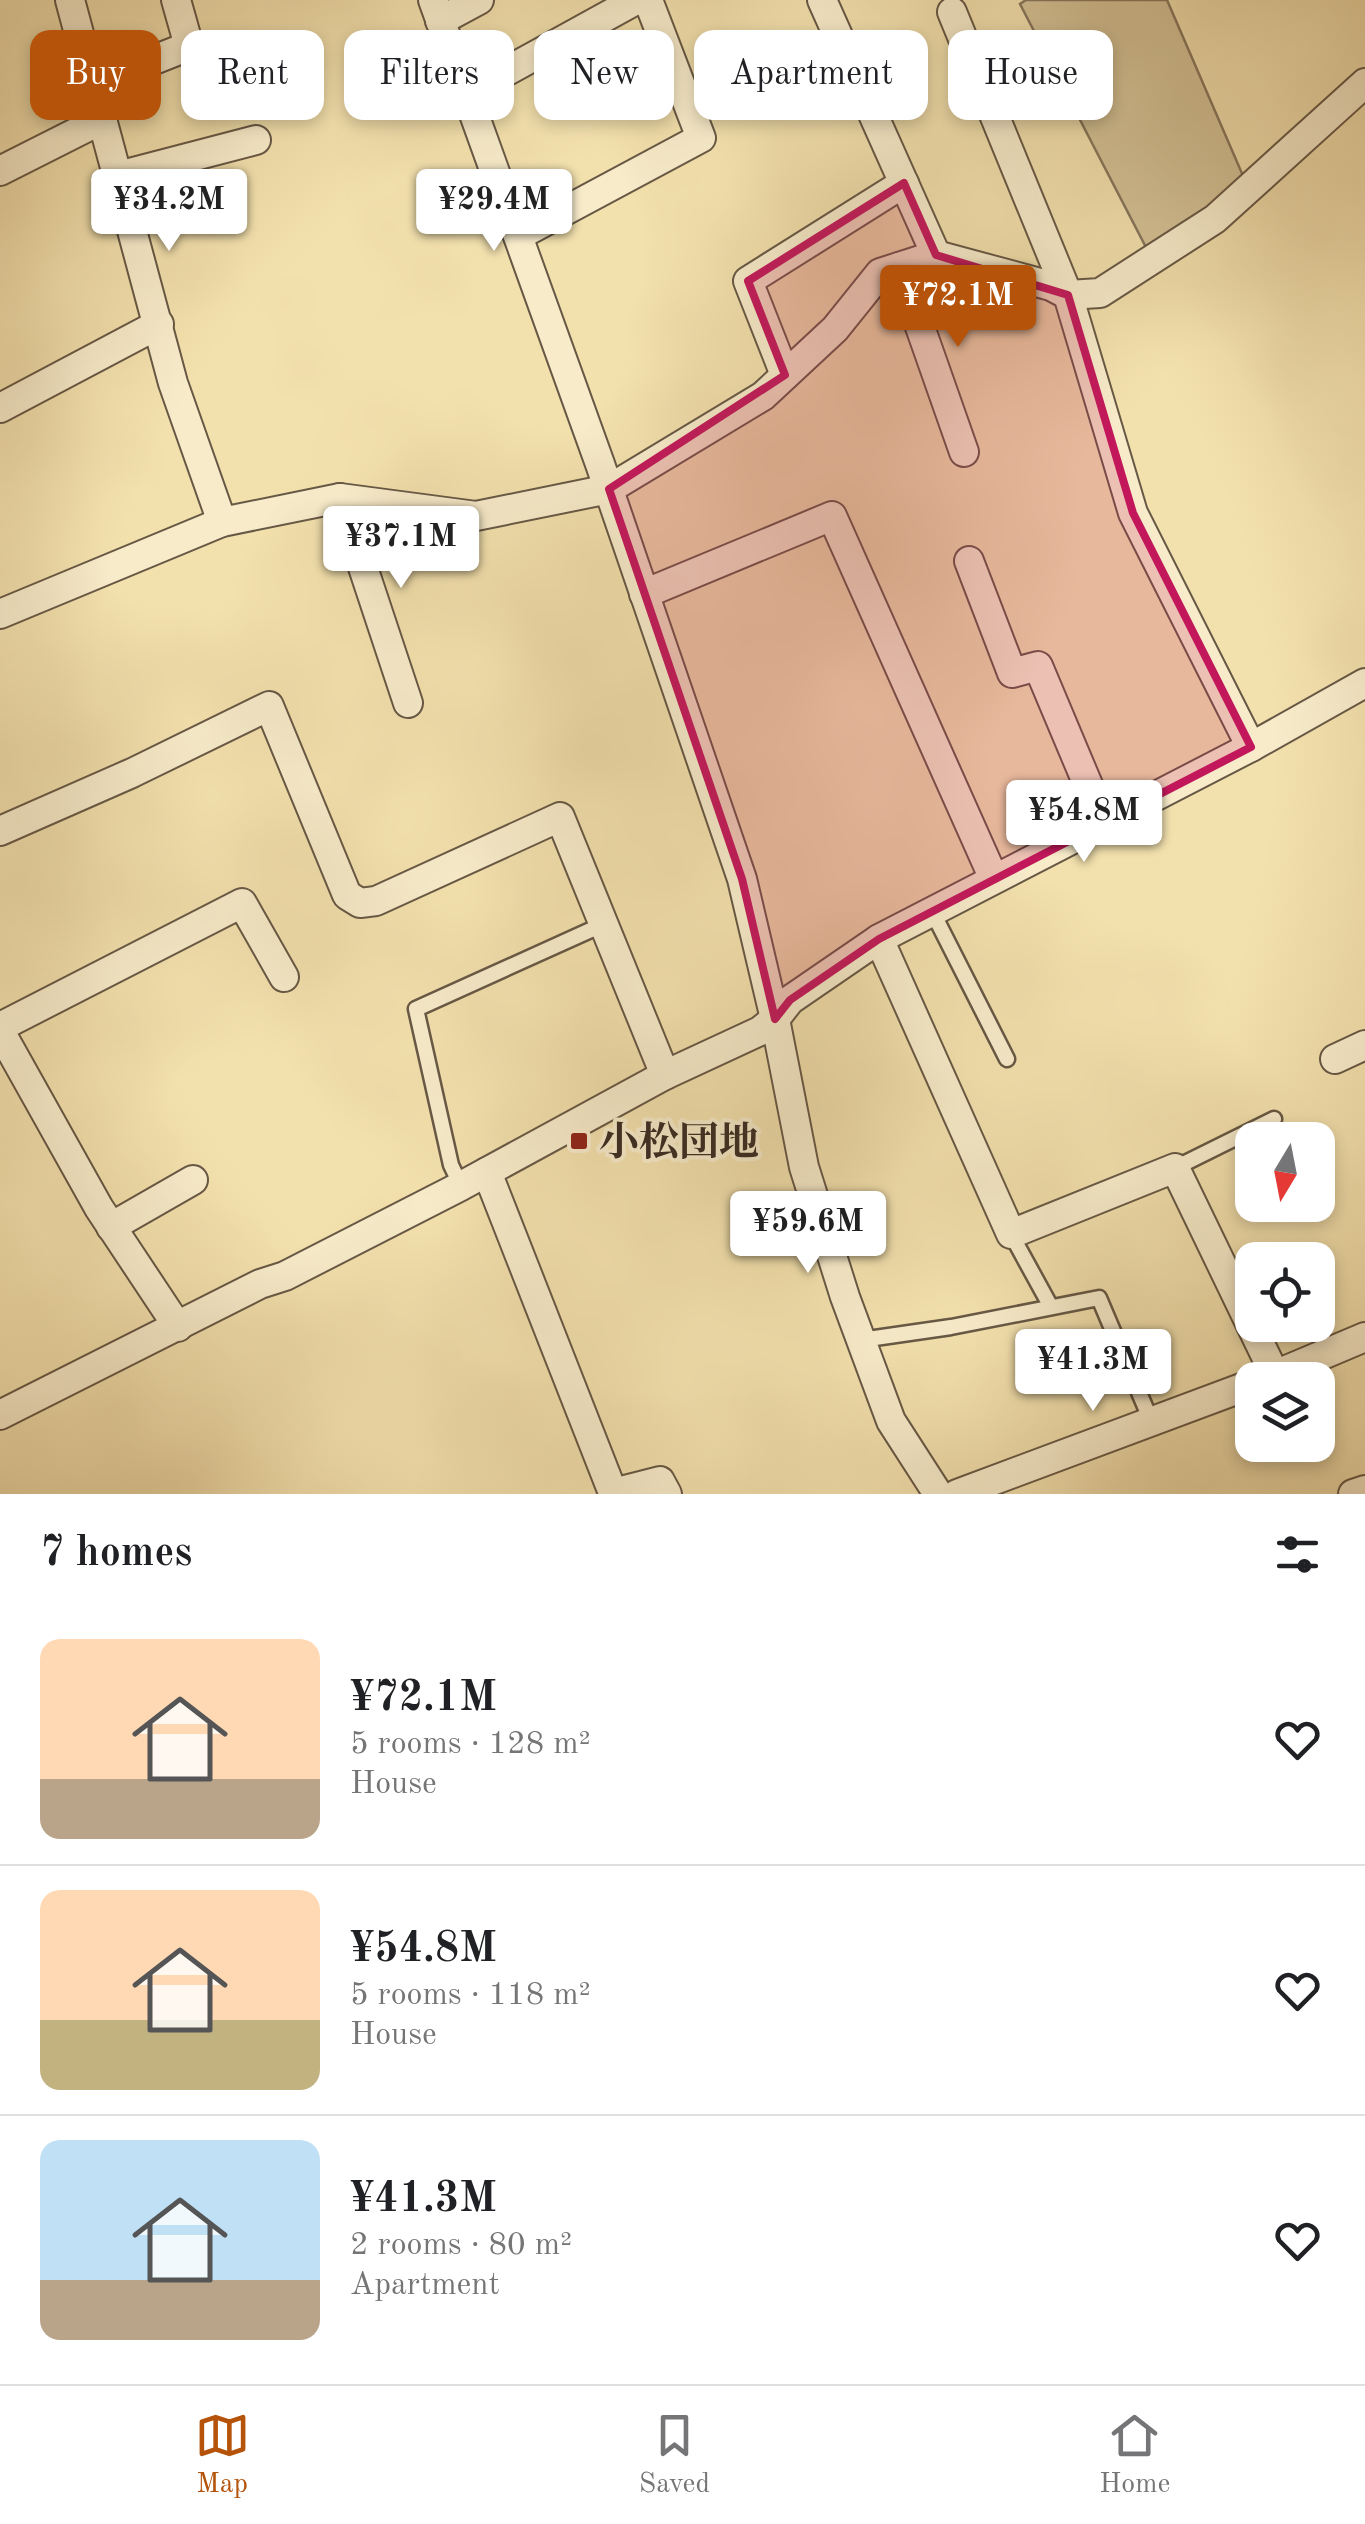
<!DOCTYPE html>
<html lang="en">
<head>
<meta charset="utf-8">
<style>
  :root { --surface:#fff; --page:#f2f2f2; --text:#202124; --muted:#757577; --line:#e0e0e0; --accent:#b45309 }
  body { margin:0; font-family:"Old Standard TT","Noto Serif JP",serif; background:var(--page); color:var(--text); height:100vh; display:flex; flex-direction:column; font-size:38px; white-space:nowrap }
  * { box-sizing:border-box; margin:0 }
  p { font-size:32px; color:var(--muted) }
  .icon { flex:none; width:55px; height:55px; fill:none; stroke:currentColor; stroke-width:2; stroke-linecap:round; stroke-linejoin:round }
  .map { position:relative; height:1494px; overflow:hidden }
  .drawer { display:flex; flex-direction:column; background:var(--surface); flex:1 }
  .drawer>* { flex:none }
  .guide { position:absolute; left:30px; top:30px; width:1305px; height:90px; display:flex; gap:20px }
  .needle { width:65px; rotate:190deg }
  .controls { position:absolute; left:1235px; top:1122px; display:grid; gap:20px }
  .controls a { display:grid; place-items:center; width:100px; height:100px; border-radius:20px; background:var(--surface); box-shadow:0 5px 15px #0003; font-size:50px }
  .price { position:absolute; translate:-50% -85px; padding:0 22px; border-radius:10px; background:#fff; color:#222; font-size:32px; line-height:65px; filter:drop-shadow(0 2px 5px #0008) }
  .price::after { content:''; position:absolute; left:50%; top:60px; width:30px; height:22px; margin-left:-15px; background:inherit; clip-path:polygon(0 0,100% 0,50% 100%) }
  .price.on { background:var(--accent); color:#fff }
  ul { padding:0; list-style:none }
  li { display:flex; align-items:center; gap:30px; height:250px; padding:0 40px }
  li+li { border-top:2px solid var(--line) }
  li span { display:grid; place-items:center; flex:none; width:280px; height:200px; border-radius:20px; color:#555 }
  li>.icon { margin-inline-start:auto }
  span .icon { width:120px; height:120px; fill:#fffc; stroke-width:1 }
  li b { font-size:42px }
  h2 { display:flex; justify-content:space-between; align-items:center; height:120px; padding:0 40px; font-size:42px }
  .tag { padding:0 35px; border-radius:20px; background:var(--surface); box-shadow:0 5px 15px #0003; font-size:35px; line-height:90px }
  .tag.on { background:var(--accent); color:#fff }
  .tab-bar { display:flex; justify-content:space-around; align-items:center; height:140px; border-top:2px solid var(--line); background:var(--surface); font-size:28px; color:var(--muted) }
  .tab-bar a { display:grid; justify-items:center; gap:5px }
  .tab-bar .on { color:var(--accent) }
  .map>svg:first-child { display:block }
</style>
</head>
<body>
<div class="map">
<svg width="1365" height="1494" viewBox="0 0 1365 1494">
  <rect width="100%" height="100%" fill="#f2e0ad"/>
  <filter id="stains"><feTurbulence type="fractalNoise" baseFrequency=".002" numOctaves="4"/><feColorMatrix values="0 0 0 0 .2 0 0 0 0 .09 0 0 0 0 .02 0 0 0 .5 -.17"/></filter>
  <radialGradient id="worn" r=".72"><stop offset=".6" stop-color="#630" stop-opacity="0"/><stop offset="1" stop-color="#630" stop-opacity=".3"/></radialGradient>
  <!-- green -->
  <polygon fill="#d3c195" stroke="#86765c" stroke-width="2.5" points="1026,0 1167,0 1247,185 1151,257 1020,4"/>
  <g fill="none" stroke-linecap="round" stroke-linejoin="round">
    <defs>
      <g id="lane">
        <polyline points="932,911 1007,1059"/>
        <polyline points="1175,1168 1274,1119"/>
        <polyline points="461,1186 451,1165 416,1009 604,924"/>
        <polyline points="1011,1234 1051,1307"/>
        <polyline points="861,1340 951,1327 1099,1298 1152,1423"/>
      </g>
      <g id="street">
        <polyline points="70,0 173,383 222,522"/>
        <polyline points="433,0 600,464 742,879 775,1019 804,1167 845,1297 891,1421 938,1494"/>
        <polyline points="822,0 936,255"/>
        <polyline points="952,12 1068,295 1100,293 1215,219 1365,83"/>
        <polyline points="440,21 479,0"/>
        <polyline points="93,84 189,46 176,0"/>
        <polyline points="467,93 636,0"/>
        <polyline points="0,171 103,119"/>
        <polyline points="118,176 256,140"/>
        <polyline points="518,236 701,138 648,0"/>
        <polyline points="899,267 964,452"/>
        <polyline points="785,375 748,281 904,183"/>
        <polyline points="0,408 159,324"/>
        <polyline points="340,498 408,703"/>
        <polyline points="969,561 1012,673 1038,666 1104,823"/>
        <polyline points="644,594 832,516 994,879"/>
        <polyline points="0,614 222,522 340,498 476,516 609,489 763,396 835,329 880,273 936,255 1051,286 1068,295 1133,513 1251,747"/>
        <polyline points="0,831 132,773 269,706 347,895 360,903 376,901 560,817 665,1075"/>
        <polyline points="879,939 1011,1234 1175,1168 1275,1375"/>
        <polyline points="0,1027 242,903 284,977"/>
        <polyline points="0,1031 99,1208 178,1327"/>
        <polyline points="1335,1059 1365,1045"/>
        <polyline points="487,1172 613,1493 660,1481 667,1494"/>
        <polyline points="111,1227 193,1180"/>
        <polyline points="1263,1380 1365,1337"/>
        <polyline points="0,1415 260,1284 285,1276 461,1186 665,1075 760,1031 775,1019 790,1000 879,939 1251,747 1365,683"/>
        <polyline points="957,1494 1252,1384"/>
        <polyline points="1353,1494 1365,1490"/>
      </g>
    </defs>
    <!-- lane casing -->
    <use href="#lane" stroke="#675845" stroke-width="19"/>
    <!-- street casing -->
    <use href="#street" stroke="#675845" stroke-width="32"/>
    <!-- lane -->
    <use href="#lane" stroke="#f7ebca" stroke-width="14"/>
    <!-- street -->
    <use href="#street" stroke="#f7ebca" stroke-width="28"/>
  </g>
  <!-- marked area -->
  <path fill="#c2185b" fill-opacity="0.2" stroke="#c2185b" stroke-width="8" stroke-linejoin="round" d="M904 183 936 255 1068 295 1133 513 1251 747 879 939 790 1000 775 1019 742 879 609 489 785 375 748 281Z"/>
  <!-- markers -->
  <rect fill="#8f2418" stroke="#f7ebca" stroke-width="4" x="569" y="1131" width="20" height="20" rx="5"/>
  <g text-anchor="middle" stroke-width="8" stroke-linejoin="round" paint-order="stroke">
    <!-- poi labels -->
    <g font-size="40" font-weight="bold" fill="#392b22" stroke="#f7ebca" text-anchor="start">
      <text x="599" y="1155">小松団地</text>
    </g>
  </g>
  <rect width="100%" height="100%" filter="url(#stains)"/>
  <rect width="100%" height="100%" fill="url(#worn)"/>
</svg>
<div class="controls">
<a><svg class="needle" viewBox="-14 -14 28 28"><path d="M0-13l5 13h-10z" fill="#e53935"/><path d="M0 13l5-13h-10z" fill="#757577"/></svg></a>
<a><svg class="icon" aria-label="locate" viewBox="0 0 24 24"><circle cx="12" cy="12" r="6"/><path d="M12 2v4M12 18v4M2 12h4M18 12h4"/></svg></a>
<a><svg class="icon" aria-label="layers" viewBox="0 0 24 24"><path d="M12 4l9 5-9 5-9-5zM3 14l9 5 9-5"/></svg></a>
</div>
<b class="price" style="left:169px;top:254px">¥34.2M</b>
<b class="price" style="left:494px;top:254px">¥29.4M</b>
<b class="price on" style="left:958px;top:350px">¥72.1M</b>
<b class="price" style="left:401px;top:591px">¥37.1M</b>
<b class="price" style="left:1084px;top:865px">¥54.8M</b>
<b class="price" style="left:808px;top:1276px">¥59.6M</b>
<b class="price" style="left:1093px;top:1414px">¥41.3M</b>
<div class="guide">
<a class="tag on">Buy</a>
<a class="tag">Rent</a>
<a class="tag">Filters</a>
<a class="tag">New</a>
<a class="tag">Apartment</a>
<a class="tag">House</a>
</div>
</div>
<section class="drawer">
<h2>7 homes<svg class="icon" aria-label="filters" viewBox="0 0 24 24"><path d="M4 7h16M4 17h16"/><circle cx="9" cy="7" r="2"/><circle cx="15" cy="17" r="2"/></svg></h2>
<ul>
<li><span style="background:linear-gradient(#ffd9b3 70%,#b9a48a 0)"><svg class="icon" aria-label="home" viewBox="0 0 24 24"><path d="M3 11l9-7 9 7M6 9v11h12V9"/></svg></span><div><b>¥72.1M</b><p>5 rooms · 128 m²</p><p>House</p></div><svg class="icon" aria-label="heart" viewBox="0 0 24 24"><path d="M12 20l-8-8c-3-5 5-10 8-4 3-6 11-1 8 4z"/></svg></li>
<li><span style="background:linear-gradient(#ffd9b3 65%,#c2b280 0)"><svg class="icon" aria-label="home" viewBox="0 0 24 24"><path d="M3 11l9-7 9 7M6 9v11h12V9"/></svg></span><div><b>¥54.8M</b><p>5 rooms · 118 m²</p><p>House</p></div><svg class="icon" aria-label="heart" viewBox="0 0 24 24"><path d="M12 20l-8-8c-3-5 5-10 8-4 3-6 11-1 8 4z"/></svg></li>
<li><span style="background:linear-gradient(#bfe0f5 70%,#b9a48a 0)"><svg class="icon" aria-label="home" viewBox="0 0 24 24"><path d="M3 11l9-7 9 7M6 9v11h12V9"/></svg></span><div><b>¥41.3M</b><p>2 rooms · 80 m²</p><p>Apartment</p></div><svg class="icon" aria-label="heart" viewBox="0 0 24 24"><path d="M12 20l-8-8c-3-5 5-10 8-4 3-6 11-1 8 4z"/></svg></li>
</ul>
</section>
<nav class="tab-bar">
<a class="on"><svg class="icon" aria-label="map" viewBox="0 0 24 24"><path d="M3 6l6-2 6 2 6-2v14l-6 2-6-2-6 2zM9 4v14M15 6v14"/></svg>Map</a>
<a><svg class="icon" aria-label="saved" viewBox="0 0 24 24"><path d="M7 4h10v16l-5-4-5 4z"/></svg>Saved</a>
<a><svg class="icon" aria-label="home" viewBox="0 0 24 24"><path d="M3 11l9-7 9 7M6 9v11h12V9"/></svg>Home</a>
</nav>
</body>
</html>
